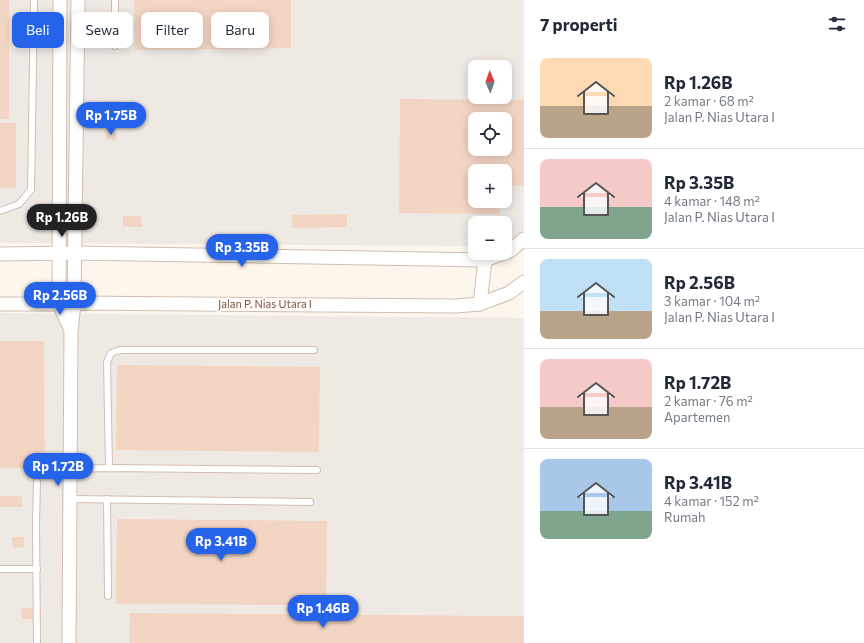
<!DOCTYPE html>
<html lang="id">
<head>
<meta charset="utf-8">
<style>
  :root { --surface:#fff; --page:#f6f6f7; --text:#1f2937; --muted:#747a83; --line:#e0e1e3; --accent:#2563eb }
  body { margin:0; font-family:Commissioner,sans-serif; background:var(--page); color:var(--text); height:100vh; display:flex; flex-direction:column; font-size:15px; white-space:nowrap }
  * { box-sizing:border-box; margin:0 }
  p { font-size:13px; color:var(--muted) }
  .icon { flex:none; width:22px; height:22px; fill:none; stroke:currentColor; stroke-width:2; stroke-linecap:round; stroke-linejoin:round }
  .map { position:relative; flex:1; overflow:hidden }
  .drawer { display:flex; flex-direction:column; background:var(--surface); width:340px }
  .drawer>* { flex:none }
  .banner { position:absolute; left:12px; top:12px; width:380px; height:36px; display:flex; gap:8px }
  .needle { width:26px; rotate:358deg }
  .controls { position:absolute; left:468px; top:60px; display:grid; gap:8px }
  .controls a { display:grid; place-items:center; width:44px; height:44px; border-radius:8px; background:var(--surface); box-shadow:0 2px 10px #0003; font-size:20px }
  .price { position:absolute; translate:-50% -34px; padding:0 9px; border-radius:14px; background:var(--accent); color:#fff; font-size:13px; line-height:26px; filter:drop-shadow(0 1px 2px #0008) }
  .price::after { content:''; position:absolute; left:50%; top:24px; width:12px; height:9px; margin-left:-6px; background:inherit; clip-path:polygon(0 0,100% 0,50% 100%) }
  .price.active { background:#222; color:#fff }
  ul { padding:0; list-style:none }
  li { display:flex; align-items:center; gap:12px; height:100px; padding:0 16px }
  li+li { border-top:1px solid var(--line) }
  li span { display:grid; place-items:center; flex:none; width:112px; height:80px; border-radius:8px; color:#555 }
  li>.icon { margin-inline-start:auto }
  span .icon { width:48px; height:48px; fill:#fffc; stroke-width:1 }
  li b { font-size:17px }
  h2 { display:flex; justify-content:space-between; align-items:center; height:48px; padding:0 16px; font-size:17px }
  .pill { padding:0 14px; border-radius:8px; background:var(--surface); box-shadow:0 2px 10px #0003; font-size:14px; line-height:36px }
  .pill.active { background:var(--accent); color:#fff }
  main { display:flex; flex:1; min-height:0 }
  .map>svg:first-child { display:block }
</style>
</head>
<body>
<main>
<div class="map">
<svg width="524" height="643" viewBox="0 0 524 643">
  <rect width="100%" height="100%" fill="#fdf6ec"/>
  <!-- industrial -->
  <g fill="#efe9e4" fill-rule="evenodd">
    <path d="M0 0H524V237L505 241V223H475V246L0 243ZM475 67H505V97H475ZM475 119H505V149H475ZM475 171H505V201H475Z"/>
    <polygon points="0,313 524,318 524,643 0,643"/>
  </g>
  <!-- building -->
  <g fill="#f3d5c3" fill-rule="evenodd">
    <rect x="0" y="0" width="9" height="119"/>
    <polygon points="134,0 291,0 291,48 135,50"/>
    <path d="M400 99 524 100V186L505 185V171H475V201H500V214L399 213ZM475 119H505V149H475Z"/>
    <polygon points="107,101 119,101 120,122 108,123"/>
    <rect x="0" y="123" width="16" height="65"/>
    <rect x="106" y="132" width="10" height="8"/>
    <polygon points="347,214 347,227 292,228 292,215"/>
    <polygon points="123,216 141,216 142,227 123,227"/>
    <polygon points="0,341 44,341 45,468 0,468"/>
    <polygon points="117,365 320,367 319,452 116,450"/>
    <rect x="0" y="496" width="22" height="11"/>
    <polygon points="117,519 327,521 326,605 116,604"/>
    <polygon points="12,537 24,537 24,547 13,548"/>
    <polygon points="22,608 34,608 33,619 21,619"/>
    <polygon points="130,613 524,616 524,643 129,643"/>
  </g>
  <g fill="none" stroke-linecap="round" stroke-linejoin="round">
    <defs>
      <g id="service">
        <polyline points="115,0 115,46"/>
        <polyline points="0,211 19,204 31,190 34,0"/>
        <polyline points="109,468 107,362 111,353 120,350 314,350"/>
        <polyline points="70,469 109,468 317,470"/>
        <polyline points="37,482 36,522 37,643"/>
        <polyline points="70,499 310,502"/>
        <polyline points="107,499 108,596"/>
        <polyline points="0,569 37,569"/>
      </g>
      <g id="minor">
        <polyline points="60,0 59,304 71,330"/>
        <polyline points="505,253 510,251 524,239"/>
        <polyline points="0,254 75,253 485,260 504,253"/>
        <polyline points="0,304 59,304 74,303 456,306 480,304 509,293 524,282"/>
        <polyline points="480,304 485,260"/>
        <polyline points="69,643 71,332 74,303 78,0"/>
      </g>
    </defs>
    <!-- service casing -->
    <use href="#service" stroke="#d1beb0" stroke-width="8"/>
    <!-- minor casing -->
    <use href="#minor" stroke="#d1beb0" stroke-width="15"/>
    <!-- service -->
    <use href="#service" stroke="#fff" stroke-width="6"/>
    <!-- minor -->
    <use href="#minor" stroke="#fff" stroke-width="13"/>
  </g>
  <g text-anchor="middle" stroke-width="4" stroke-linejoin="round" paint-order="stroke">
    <!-- street labels -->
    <g font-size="11" fill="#7a5c4d" stroke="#fffaf3">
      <text x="265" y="308">Jalan P. Nias Utara I</text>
    </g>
  </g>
</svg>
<div class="controls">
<a><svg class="needle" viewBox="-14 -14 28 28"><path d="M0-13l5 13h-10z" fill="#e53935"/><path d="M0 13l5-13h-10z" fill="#747a83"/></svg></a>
<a><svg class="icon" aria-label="locate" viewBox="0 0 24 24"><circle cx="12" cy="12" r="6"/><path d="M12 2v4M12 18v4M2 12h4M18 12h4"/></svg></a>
<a>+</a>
<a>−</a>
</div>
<b class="price" style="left:111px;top:136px">Rp 1.75B</b>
<b class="price active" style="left:62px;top:238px">Rp 1.26B</b>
<b class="price" style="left:242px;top:268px">Rp 3.35B</b>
<b class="price" style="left:60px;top:316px">Rp 2.56B</b>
<b class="price" style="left:58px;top:487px">Rp 1.72B</b>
<b class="price" style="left:221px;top:562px">Rp 3.41B</b>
<b class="price" style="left:323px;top:629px">Rp 1.46B</b>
<div class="banner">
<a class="pill active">Beli</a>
<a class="pill">Sewa</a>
<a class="pill">Filter</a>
<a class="pill">Baru</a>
</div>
</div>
<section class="drawer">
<h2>7 properti<svg class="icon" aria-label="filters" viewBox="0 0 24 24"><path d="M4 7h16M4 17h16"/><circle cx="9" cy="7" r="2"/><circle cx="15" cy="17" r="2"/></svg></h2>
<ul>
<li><span style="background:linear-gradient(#ffd9b3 60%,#b9a48a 0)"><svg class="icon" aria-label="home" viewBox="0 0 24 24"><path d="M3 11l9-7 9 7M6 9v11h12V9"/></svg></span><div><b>Rp 1.26B</b><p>2 kamar · 68 m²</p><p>Jalan P. Nias Utara I</p></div></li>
<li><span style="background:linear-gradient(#f6c9c9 60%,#7fa58c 0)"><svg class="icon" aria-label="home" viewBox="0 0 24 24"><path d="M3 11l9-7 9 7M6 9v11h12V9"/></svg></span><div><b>Rp 3.35B</b><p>4 kamar · 148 m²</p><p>Jalan P. Nias Utara I</p></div></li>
<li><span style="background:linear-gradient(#bfe0f5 65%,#b9a48a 0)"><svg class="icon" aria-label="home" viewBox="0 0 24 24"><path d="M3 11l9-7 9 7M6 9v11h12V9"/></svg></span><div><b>Rp 2.56B</b><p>3 kamar · 104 m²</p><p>Jalan P. Nias Utara I</p></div></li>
<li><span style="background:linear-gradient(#f6c9c9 60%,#b9a48a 0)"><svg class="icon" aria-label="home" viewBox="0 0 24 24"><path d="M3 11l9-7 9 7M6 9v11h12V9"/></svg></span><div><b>Rp 1.72B</b><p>2 kamar · 76 m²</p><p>Apartemen</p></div></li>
<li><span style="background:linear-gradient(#a9c7e8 65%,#7fa58c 0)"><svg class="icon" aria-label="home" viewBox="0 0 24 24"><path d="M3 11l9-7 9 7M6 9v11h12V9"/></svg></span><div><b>Rp 3.41B</b><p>4 kamar · 152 m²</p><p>Rumah</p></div></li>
</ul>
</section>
</main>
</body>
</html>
